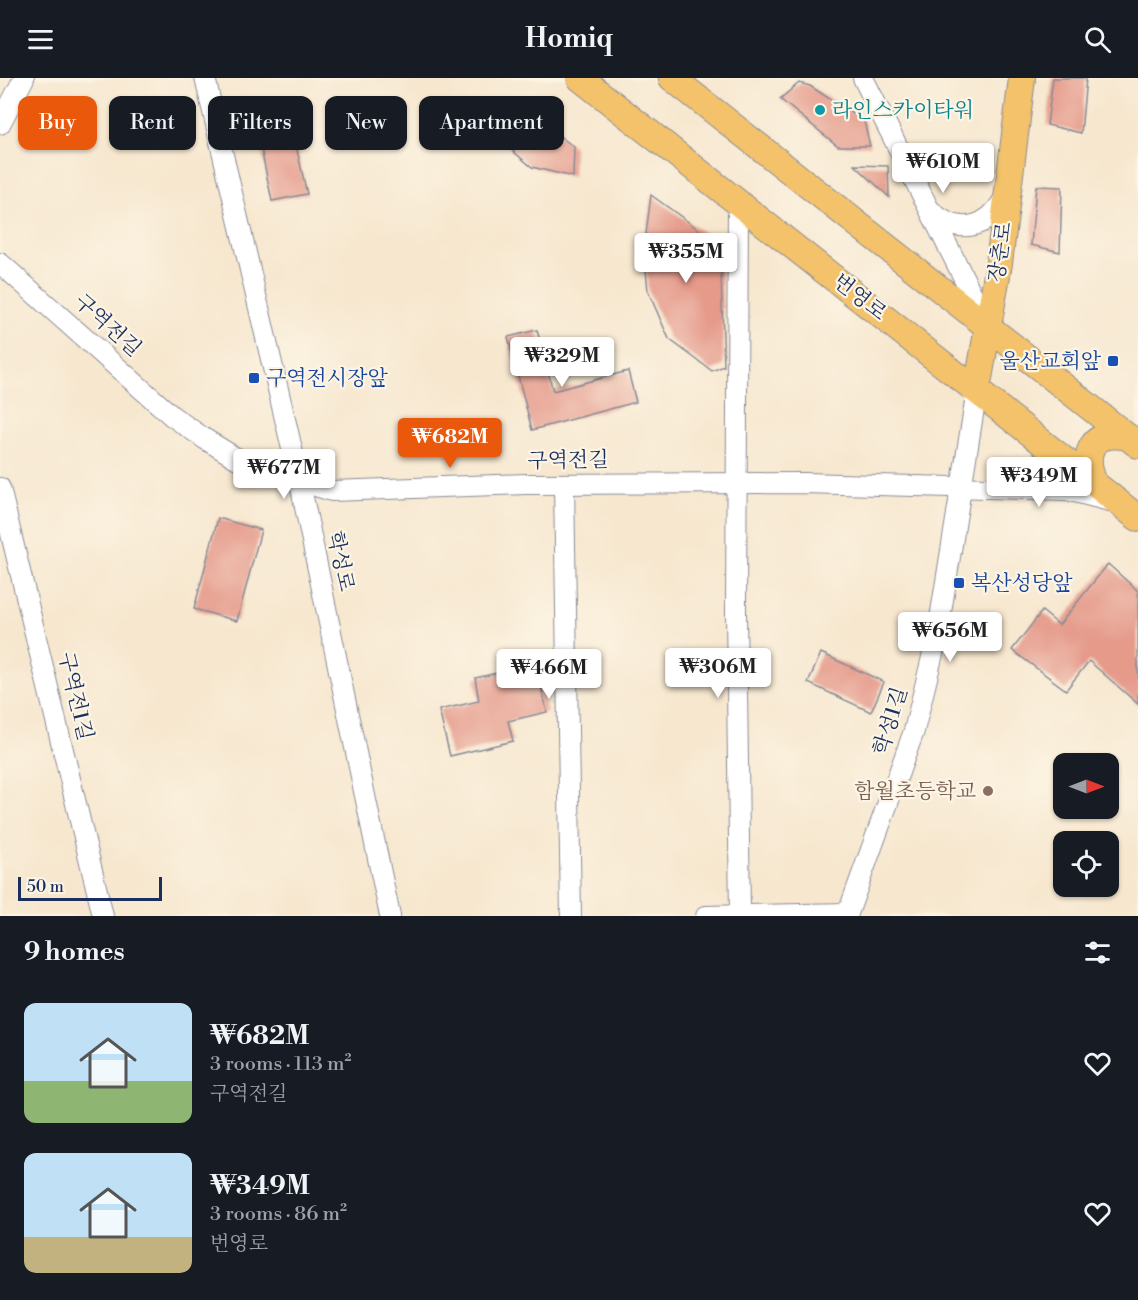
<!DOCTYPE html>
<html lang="en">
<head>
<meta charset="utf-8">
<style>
  :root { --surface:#171b24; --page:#20242c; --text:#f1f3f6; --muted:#9ea1a6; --accent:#ea580c }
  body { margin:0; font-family:"Libre Bodoni","Noto Serif KR",serif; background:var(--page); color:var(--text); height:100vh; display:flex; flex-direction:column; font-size:22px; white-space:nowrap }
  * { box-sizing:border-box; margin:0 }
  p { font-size:20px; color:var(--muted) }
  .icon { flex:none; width:33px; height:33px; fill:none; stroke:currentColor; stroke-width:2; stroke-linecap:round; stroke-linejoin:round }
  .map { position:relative; height:838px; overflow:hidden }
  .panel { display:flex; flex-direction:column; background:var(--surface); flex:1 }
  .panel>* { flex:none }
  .banner { position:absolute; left:18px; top:18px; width:600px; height:54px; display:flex; gap:12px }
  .needle { width:39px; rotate:90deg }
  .buttons { position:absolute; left:1053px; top:675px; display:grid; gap:12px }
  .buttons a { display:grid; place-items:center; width:66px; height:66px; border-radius:12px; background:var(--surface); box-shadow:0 2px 4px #0004; font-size:30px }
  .scale { position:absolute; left:18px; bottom:15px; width:144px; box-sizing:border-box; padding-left:6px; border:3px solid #1b2f5e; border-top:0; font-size:16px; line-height:21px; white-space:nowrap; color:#1b2f5e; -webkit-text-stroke:4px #fcf5e5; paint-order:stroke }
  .price { position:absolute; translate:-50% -51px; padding:0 14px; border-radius:6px; background:#fff; color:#222; font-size:20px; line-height:39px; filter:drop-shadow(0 2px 3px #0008) }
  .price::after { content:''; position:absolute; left:50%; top:36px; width:18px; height:14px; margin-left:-9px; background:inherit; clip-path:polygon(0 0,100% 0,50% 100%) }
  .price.active { background:var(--accent); color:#fff }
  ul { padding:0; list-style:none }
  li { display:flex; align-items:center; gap:18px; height:150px; padding:0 24px }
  li span { display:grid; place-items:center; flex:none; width:168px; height:120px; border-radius:12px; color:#555 }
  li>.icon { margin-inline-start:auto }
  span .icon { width:72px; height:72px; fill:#fffc; stroke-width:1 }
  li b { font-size:26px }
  h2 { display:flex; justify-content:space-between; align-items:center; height:72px; padding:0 24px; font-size:26px }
  .tag { padding:0 21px; border-radius:12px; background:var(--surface); box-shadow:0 2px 4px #0004; font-size:21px; line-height:54px }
  .tag.active { background:var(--accent); color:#fff }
  header { display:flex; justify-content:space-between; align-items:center; height:78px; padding:0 24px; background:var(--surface); font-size:27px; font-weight:700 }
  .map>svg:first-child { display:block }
</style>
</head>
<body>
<header><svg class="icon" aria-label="menu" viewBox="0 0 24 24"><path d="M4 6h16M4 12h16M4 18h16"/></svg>Homiq<svg class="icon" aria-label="search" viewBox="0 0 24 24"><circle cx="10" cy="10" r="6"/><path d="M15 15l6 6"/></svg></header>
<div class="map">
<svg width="1138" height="838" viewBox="0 0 1138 838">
  <rect width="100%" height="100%" fill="#fcf5e5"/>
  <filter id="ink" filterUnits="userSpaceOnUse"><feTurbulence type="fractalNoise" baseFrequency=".0167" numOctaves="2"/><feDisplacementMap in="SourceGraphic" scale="12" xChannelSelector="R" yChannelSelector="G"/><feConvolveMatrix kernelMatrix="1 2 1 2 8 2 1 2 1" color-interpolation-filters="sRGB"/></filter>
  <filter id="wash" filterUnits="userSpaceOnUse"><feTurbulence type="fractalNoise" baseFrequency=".008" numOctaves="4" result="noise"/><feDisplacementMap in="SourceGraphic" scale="24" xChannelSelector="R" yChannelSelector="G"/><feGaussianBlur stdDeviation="1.35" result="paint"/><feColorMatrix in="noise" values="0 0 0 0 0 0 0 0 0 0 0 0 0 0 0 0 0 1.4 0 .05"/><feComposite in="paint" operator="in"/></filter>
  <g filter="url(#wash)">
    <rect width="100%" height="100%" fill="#f7e7cf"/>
    <g id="blocks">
      <!-- building -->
      <g fill="#e59a8a">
        <polygon points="1053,0 1086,0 1081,55 1047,47"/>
        <polygon points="799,5 810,8 864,43 870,68 838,68 780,21"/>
        <polygon points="518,26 574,69 573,99 532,89 497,60"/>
        <polygon points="293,54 307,116 272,123 259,61"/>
        <polygon points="855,87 888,88 889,119"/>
        <polygon points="1036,108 1062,109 1060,174 1031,167"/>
        <polygon points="651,117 720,167 724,288 712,293 669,261 648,213 644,171"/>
        <polygon points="537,252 553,313 628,293 636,324 532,352 508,259"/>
        <polygon points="218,440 261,452 237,543 194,531"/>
        <polygon points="1108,486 1138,513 1138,626 1089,583 1066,612 1012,572 1042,533 1059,547"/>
        <polygon points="821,575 884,604 871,634 808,605"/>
        <polygon points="536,586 547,634 508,643 513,663 450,678 439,632 479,623 475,600"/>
      </g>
    </g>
  </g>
  <g filter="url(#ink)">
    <use href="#blocks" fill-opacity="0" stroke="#898b96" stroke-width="1.5"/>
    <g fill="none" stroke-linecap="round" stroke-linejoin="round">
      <defs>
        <g id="minor">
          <polyline points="205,0 300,405 390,838"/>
          <polyline points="863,0 986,244"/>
          <polyline points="0,46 24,0"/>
          <polyline points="738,122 736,533 740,837"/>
          <path d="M930 132C958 159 989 151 1006 117"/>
          <polyline points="0,185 172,338 205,361 236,380 269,394 332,413 526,406 803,405 1067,412 1110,423"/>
          <polyline points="564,406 571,838"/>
          <polyline points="0,410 103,838"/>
          <polyline points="706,838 848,835"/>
          <polyline points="847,838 914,653 937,559 977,312"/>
        </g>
        <g id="major">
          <polyline points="580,0 1138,440"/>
          <polyline points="672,0 1138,367"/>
          <polyline points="977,312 999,185 1022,0"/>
          <path d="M1094 405C1082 374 1091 352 1128 359"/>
        </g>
      </defs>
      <!-- minor casing -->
      <use href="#minor" stroke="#898b96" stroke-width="22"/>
      <!-- major casing -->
      <use href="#major" stroke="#898b96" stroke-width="28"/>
      <!-- minor -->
      <use href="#minor" stroke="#fff" stroke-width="20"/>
      <!-- major -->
      <use href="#major" stroke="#f4c26a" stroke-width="26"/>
    </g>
  </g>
  <!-- markers -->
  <circle fill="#0f9aa8" stroke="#fcf5e5" stroke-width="2" cx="820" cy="32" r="6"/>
  <g fill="#1a4fb4" stroke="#fcf5e5" stroke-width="2">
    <rect x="1107" y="277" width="12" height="12" rx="3"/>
    <rect x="248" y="294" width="12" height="12" rx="3"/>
    <rect x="953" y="499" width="12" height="12" rx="3"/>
  </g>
  <circle fill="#8d6e63" stroke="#fcf5e5" stroke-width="2" cx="988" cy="713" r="6"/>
  <g text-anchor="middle" stroke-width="4.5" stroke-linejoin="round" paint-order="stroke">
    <!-- culture labels -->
    <g font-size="21" fill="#0d838f" stroke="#fcf5e5" text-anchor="start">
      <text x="832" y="39">라인스카이타워</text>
    </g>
    <!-- street labels -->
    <g font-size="21" fill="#1b2f5e" stroke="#fcf5e5">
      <text transform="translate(1000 174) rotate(-82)" y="7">장춘로</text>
      <text transform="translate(860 219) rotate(38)" y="7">번영로</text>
      <text transform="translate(108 247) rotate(42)" y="7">구역전길</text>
      <text transform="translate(568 382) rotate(-1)" y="7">구역전길</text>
      <text transform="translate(341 483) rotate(78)" y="7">학성로</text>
      <text transform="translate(76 618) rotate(77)" y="7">구역전1길</text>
      <text transform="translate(890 643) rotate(-73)" y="7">학성1길</text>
    </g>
    <!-- transit labels -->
    <g font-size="21" fill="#164399" stroke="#fcf5e5" text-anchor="start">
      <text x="1101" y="290" text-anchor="end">울산교회앞</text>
      <text x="266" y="307">구역전시장앞</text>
      <text x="971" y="512">복산성당앞</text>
    </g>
    <!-- education labels -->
    <g font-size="21" fill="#785e54" stroke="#fcf5e5" text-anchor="end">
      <text x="976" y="720">함월초등학교</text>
    </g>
  </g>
</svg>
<div class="buttons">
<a><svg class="needle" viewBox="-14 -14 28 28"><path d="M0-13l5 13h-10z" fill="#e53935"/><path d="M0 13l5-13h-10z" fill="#9ea1a6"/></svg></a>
<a><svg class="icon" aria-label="locate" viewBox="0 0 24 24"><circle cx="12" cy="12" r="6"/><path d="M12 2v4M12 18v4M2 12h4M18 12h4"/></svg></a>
</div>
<div class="scale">50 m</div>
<b class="price" style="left:943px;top:116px">₩610M</b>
<b class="price" style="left:686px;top:206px">₩355M</b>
<b class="price" style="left:562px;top:310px">₩329M</b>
<b class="price active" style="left:450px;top:391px">₩682M</b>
<b class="price" style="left:284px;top:422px">₩677M</b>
<b class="price" style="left:1039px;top:430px">₩349M</b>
<b class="price" style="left:950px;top:585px">₩656M</b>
<b class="price" style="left:718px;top:621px">₩306M</b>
<b class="price" style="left:549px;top:622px">₩466M</b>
<div class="banner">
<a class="tag active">Buy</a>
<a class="tag">Rent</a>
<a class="tag">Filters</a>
<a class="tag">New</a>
<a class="tag">Apartment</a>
</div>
</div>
<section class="panel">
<h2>9 homes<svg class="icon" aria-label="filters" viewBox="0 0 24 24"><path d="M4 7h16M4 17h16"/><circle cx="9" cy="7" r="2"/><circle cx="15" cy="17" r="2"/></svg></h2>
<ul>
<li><span style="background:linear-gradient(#bfe0f5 65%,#8fb573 0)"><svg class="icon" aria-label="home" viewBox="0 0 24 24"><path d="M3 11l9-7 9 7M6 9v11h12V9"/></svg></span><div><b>₩682M</b><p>3 rooms · 113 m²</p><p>구역전길</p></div><svg class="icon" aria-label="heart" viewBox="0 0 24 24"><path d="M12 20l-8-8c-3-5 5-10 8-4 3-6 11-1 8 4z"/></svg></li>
<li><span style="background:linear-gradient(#bfe0f5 70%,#c2b280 0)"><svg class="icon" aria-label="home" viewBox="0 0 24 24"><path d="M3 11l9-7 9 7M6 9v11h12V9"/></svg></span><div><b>₩349M</b><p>3 rooms · 86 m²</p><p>번영로</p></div><svg class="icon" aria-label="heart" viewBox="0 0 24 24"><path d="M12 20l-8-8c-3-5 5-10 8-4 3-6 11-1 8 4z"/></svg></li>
</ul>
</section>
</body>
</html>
